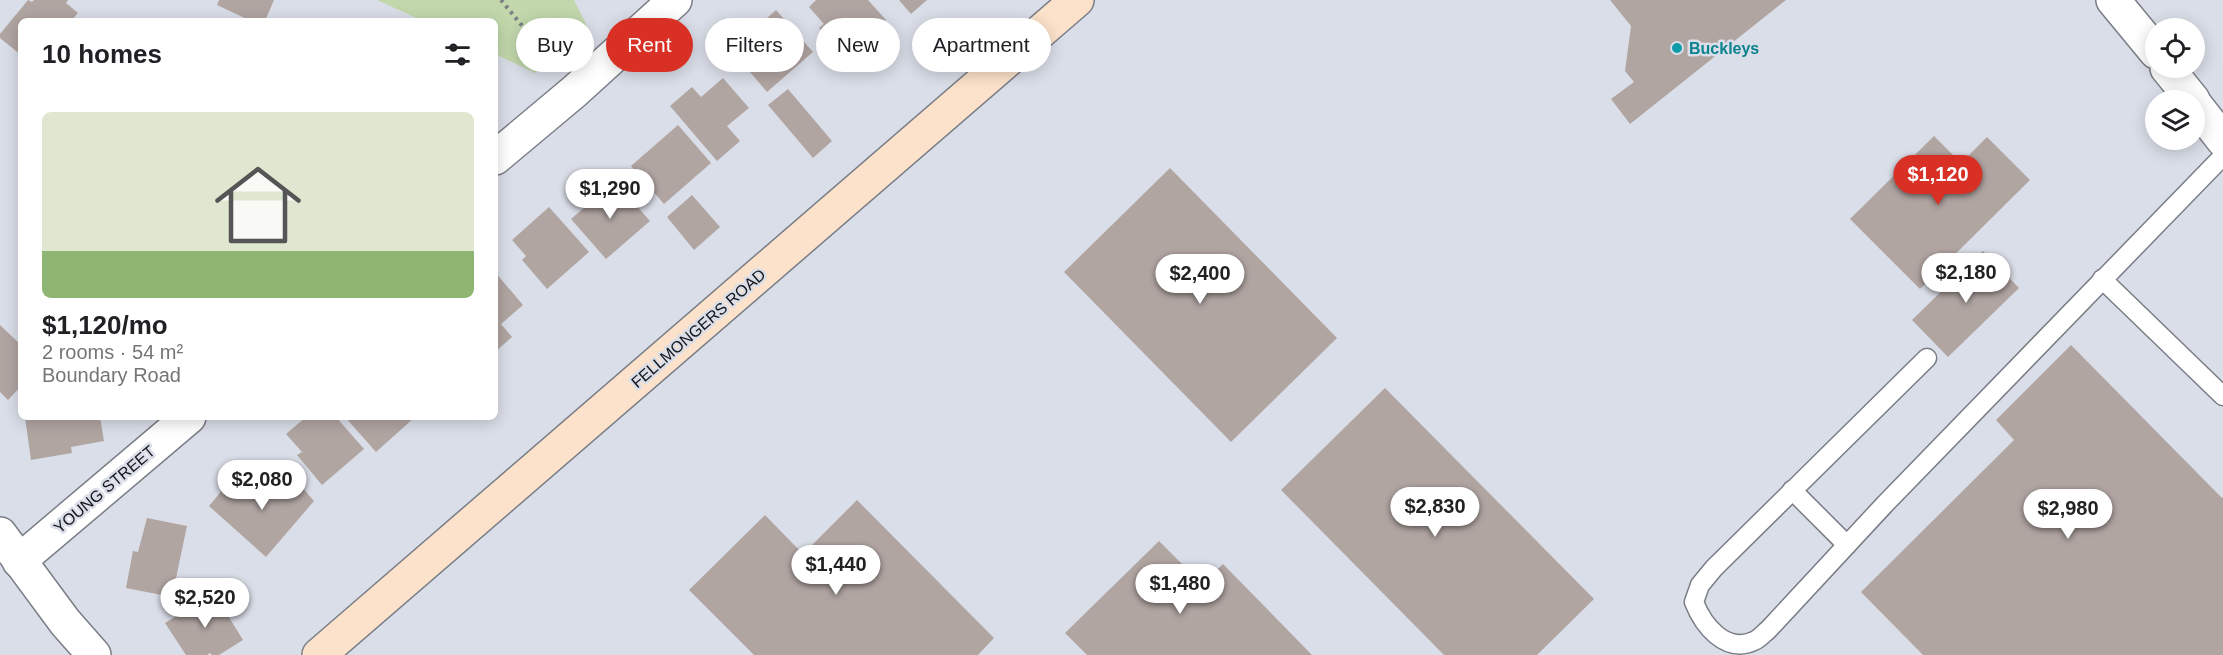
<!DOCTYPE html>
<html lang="en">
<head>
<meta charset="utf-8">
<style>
  :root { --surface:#fff; --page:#f6f6f6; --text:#202124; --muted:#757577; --line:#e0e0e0; --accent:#d93025 }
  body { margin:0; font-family:Arial,sans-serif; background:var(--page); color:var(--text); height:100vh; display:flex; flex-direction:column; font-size:22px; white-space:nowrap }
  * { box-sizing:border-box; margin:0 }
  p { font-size:20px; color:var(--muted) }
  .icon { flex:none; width:33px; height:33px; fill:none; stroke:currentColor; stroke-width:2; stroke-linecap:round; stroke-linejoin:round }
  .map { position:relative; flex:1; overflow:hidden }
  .panel { position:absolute; left:18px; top:18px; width:480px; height:402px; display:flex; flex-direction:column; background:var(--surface); border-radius:9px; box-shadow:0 3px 15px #0003 }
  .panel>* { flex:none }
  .guide { position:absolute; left:516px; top:18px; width:570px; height:54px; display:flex; gap:12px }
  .fabs { position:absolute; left:2145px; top:18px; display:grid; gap:12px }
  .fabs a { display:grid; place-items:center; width:60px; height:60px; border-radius:50%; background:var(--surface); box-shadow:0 3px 15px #0003; font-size:30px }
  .price { position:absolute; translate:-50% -51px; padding:0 14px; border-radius:21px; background:#fff; color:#222; font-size:20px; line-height:39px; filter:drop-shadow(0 2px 3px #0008) }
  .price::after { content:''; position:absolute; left:50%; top:36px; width:18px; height:14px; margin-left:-9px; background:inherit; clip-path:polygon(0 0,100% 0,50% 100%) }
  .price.current { background:var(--accent); color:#fff }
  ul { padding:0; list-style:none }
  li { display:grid; align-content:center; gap:12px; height:318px; padding:0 24px }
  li+li { border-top:2px solid var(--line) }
  li span { display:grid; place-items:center; height:186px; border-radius:9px; color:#555 }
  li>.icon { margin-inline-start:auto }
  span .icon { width:108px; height:108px; fill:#fffc; stroke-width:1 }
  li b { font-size:26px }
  h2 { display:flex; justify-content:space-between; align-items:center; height:72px; padding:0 24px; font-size:26px }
  .chip { padding:0 21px; border-radius:27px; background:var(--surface); box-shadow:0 3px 15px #0003; font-size:21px; line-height:54px }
  .chip.current { background:var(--accent); color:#fff }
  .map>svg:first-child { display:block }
</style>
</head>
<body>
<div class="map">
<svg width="2223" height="655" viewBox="0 0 2223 655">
  <rect width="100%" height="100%" fill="#dadee8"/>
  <!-- green -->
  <polygon fill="#c2d8ac" points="377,0 574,0 587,26 535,73 495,54 495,21 423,21"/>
  <!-- building -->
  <g fill="#b1a5a2">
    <polygon points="28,0 32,2 34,0 68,0 66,3 78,13 71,21 21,21 21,55 0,38 0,34"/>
    <polygon points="219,0 274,0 265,21 251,21 217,5"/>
    <polygon points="816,0 868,0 886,20 844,56 819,28 824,24 809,7"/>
    <polygon points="899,0 927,0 911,14"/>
    <polygon points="1610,0 1786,0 1630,124 1611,99 1634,82 1625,71 1631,26"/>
    <polygon points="776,10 813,52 767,92 731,50"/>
    <polygon points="723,78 749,108 727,126 740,141 717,161 670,106 692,87 701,97"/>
    <polygon points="788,89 832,141 813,158 768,105"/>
    <polygon points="678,125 711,163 664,204 631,166"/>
    <polygon points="1934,136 1961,163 1987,137 2030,180 1920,289 1850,219"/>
    <polygon points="1170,168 1337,338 1231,442 1064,272"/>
    <polygon points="615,181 650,221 606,259 571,219"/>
    <polygon points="692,195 720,227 694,250 667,217"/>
    <polygon points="549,207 589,252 547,289 522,260 526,256 512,240"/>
    <polygon points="1983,251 2019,288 1948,357 1912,320"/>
    <polygon points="495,272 523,305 501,324 512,337 495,352"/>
    <polygon points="0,325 21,345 21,386 8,400 0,392"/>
    <polygon points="2071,345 2222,498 2223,497 2223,655 1923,655 1861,592 2014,440 1996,420"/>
    <polygon points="1385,388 1594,599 1537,655 1444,655 1281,490"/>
    <polygon points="25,417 100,417 104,441 71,447 72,453 31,460"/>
    <polygon points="306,417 336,417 364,449 322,485 297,455 302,452 286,434"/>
    <polygon points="345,417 415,417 376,452"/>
    <polygon points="260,469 292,496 301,486 314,501 266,557 209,506 228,483 240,493"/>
    <polygon points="857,500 994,638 978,655 754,655 689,590 765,515 803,554"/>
    <polygon points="147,518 187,526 172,597 126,588 133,551 138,552"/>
    <polygon points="1159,541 1202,584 1223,564 1312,655 1087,655 1065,633"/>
    <polygon points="214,593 243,640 219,655 212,655 210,653 207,655 186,655 165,623"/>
  </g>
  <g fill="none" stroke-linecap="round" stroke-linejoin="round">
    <defs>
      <g id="service">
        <polyline points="2102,279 2223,396"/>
        <path d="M1927 358 1714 568 1700 585 1694 602C1703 625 1725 654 1754 641 1759 639 1764 633 1768 630L1885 504 2223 156"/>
        <polyline points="1792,490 1847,545"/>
      </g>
      <g id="minor">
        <polyline points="495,158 575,91 675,0"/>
        <polyline points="0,534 65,622 94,655"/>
        <polyline points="19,561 189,417"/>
      </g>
      <g id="tertiary">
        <polyline points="2113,0 2156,52"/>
        <polyline points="2167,68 2193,100"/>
        <polyline points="2194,103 2223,140"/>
      </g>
      <polyline id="secondary" points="319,655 1077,0"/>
    </defs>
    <!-- service casing -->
    <use href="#service" stroke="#797d86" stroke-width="21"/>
    <!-- minor casing -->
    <use href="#minor" stroke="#797d86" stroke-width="36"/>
    <!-- tertiary casing -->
    <use href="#tertiary" stroke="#797d86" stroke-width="36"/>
    <!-- secondary casing -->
    <use href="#secondary" stroke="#797d86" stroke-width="36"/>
    <!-- path -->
    <polyline stroke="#7b7e85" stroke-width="4" stroke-dasharray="3 4.5" stroke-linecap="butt" points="501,0 552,62"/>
    <!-- service -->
    <use href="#service" stroke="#fff" stroke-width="18"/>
    <!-- minor -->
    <use href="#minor" stroke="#fff" stroke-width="33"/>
    <!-- tertiary -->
    <use href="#tertiary" stroke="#fff" stroke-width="33"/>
    <!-- secondary -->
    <use href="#secondary" stroke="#fce2ca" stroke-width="33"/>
  </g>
  <!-- markers -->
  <circle fill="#0f9aa8" stroke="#dadee8" stroke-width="2" cx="1677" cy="48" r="6"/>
  <g text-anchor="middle" stroke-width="5" stroke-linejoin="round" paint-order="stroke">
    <!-- culture labels -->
    <g font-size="16" font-weight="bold" fill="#0d838f" stroke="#dadee8" text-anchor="start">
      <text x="1689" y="54">Buckleys</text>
    </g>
    <!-- street labels -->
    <g font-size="16" fill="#141519" stroke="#dadee8">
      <text transform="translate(698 328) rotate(-41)" y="6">FELLMONGERS ROAD</text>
      <text transform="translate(104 489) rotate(-40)" y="6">YOUNG STREET</text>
    </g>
  </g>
</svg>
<div class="fabs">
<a><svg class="icon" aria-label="locate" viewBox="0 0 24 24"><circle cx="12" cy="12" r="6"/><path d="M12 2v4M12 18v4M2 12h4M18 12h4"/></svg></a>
<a><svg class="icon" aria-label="layers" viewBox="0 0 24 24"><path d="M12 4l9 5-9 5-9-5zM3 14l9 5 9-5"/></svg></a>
</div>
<b class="price current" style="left:1938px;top:206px">$1,120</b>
<b class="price" style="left:610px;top:220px">$1,290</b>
<b class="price" style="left:1966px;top:304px">$2,180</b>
<b class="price" style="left:1200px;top:305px">$2,400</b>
<b class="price" style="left:262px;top:511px">$2,080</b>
<b class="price" style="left:1435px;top:538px">$2,830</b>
<b class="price" style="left:2068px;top:540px">$2,980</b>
<b class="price" style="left:836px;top:596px">$1,440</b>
<b class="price" style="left:1180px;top:615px">$1,480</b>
<b class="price" style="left:205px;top:629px">$2,520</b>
<div class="guide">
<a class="chip">Buy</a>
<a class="chip current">Rent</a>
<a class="chip">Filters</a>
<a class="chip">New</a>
<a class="chip">Apartment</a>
</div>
<section class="panel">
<h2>10 homes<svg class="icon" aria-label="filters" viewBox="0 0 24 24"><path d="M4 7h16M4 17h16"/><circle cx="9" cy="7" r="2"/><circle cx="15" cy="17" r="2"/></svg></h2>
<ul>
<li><span style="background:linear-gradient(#dfe7d0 75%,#8fb573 0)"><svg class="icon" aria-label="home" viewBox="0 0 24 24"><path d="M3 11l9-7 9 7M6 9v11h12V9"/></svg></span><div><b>$1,120/mo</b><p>2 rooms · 54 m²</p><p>Boundary Road</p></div></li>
</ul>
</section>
</div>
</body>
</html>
